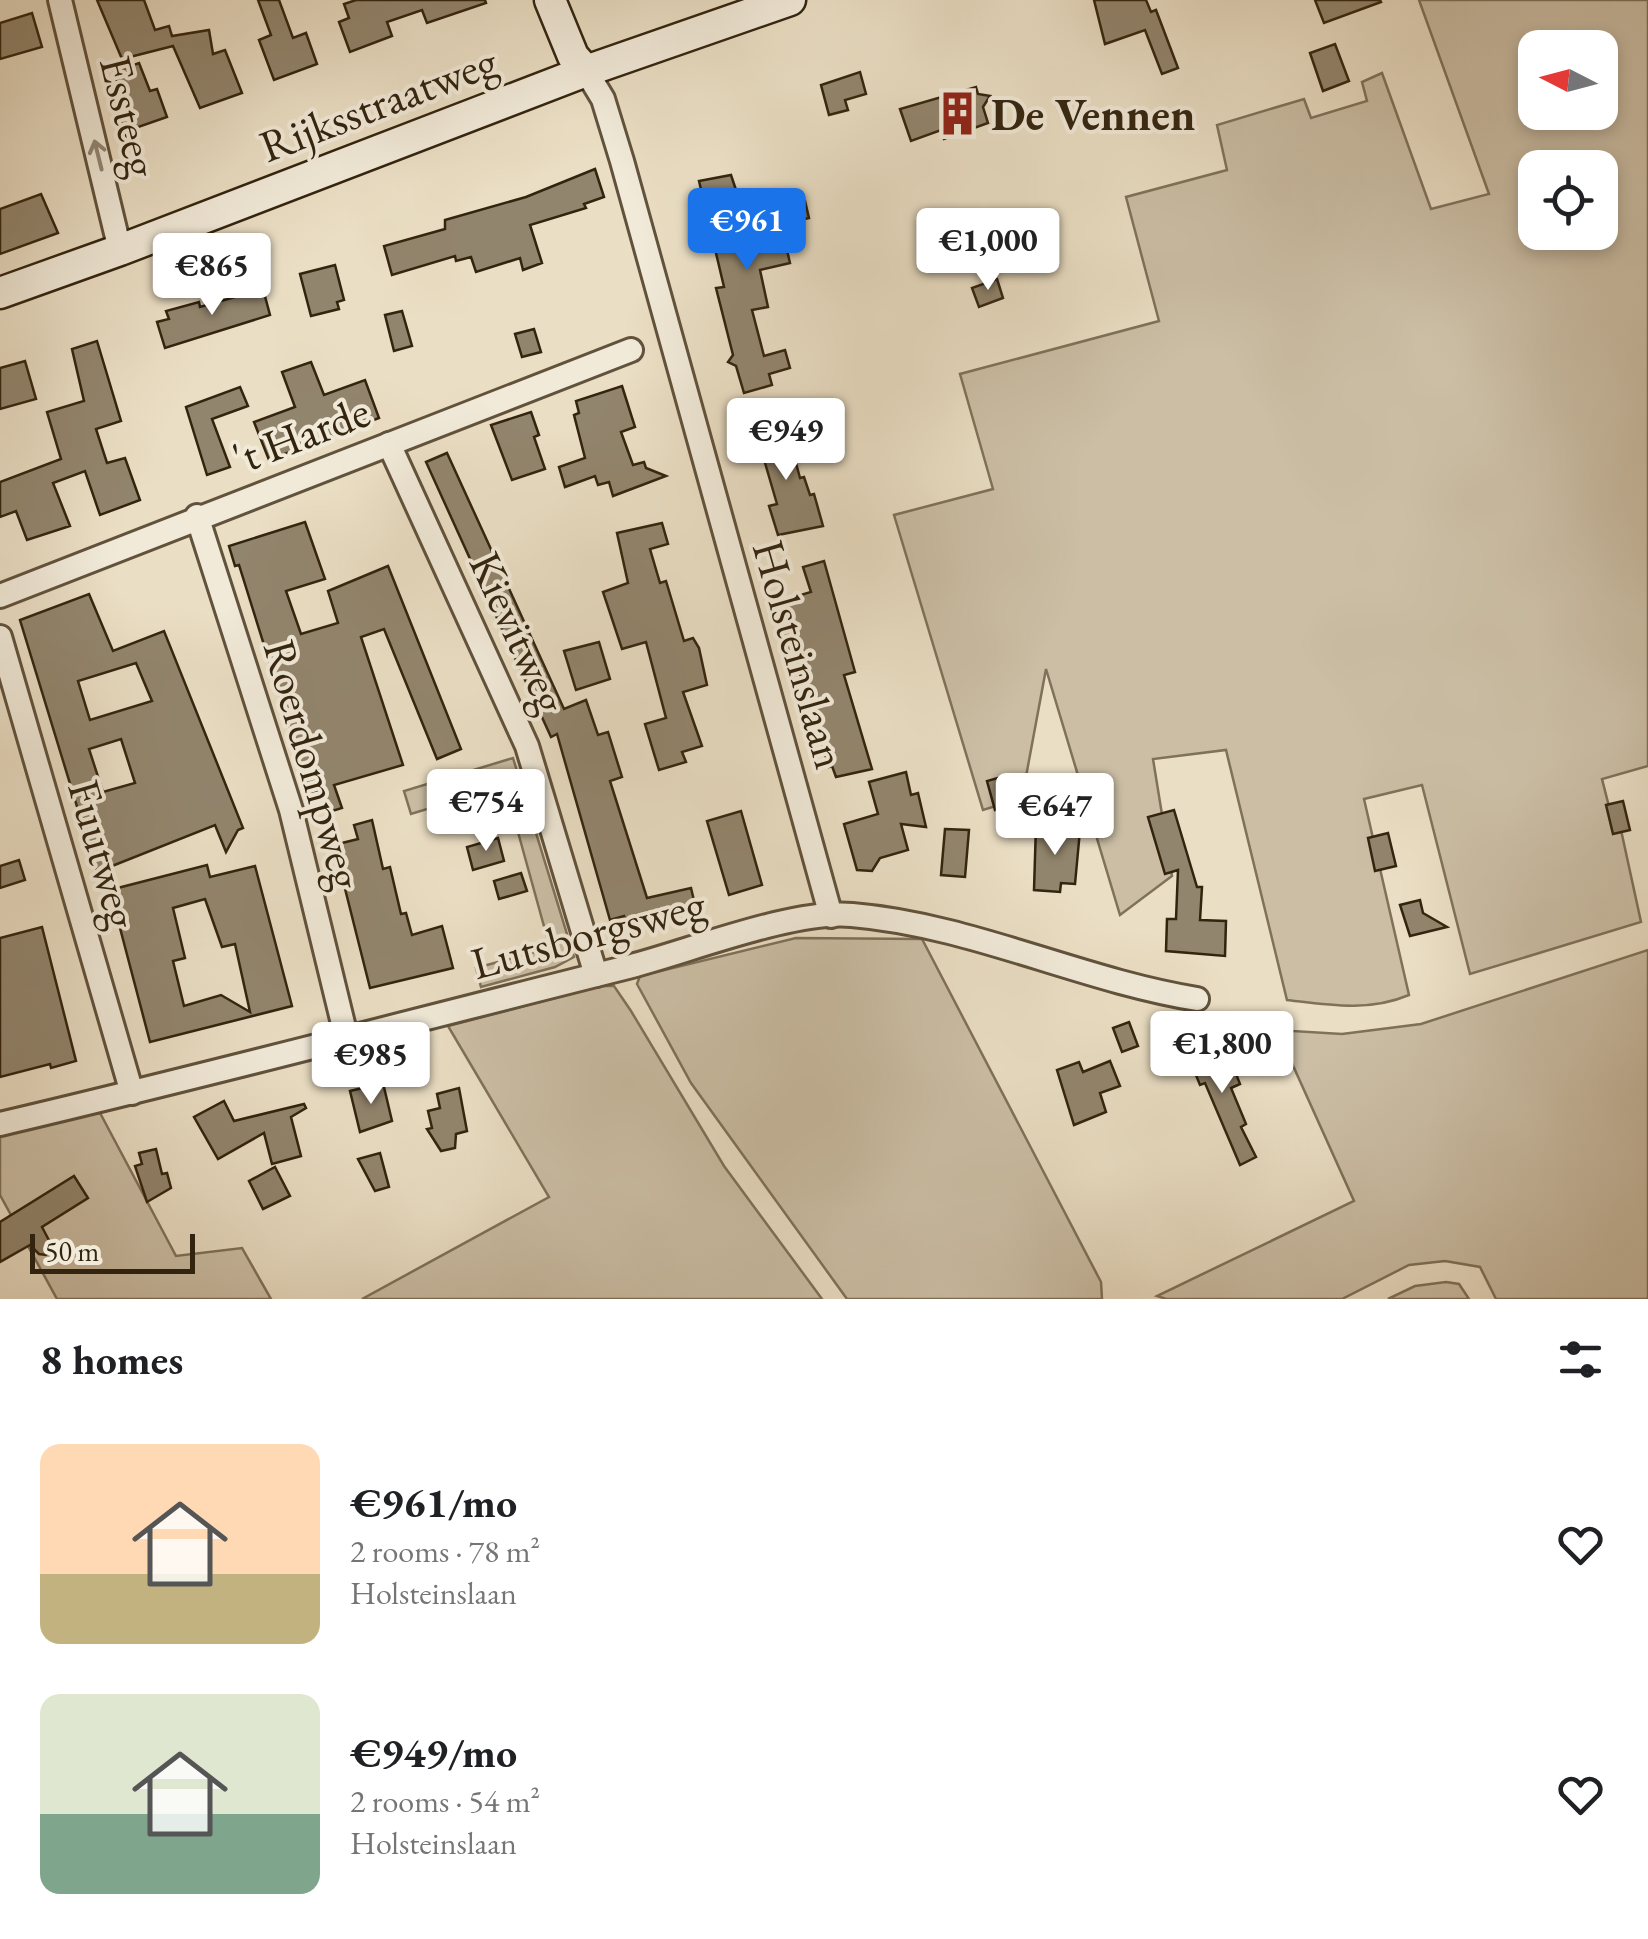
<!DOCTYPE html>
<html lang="en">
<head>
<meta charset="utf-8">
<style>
  :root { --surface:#fff; --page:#f6f6f6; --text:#202124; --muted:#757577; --accent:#1a73e8 }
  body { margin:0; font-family:"EB Garamond",serif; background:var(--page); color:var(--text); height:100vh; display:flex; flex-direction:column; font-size:38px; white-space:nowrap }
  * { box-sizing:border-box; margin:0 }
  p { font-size:32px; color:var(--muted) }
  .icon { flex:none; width:55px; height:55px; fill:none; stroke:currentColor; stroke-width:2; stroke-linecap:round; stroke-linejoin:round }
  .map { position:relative; height:1299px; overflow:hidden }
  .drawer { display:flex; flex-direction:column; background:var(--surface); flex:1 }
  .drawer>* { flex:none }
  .needle { width:65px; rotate:276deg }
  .buttons { position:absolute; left:1518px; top:30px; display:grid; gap:20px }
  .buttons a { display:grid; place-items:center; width:100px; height:100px; border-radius:20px; background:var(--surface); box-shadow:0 5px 15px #0003; font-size:50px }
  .scale { position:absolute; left:30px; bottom:25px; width:165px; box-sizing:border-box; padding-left:10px; border:5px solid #33240f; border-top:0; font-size:28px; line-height:35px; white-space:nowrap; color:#33240f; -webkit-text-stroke:8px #f1ead9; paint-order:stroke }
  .price { position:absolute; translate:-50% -85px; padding:0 22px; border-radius:10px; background:#fff; color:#222; font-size:32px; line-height:65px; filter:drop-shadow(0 2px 5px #0008) }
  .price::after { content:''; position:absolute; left:50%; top:60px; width:30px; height:22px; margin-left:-15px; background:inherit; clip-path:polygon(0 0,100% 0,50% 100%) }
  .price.on { background:var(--accent); color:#fff }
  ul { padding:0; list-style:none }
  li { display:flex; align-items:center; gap:30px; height:250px; padding:0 40px }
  li span { display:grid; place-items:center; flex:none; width:280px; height:200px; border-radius:20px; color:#555 }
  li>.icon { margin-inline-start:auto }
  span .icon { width:120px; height:120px; fill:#fffc; stroke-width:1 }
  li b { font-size:42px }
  h2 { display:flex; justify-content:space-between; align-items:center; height:120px; padding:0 40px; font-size:42px }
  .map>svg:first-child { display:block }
</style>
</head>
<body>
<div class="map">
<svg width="1648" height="1299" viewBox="0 0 1648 1299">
  <rect width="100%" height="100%" fill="#eadec4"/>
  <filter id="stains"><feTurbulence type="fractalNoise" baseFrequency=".002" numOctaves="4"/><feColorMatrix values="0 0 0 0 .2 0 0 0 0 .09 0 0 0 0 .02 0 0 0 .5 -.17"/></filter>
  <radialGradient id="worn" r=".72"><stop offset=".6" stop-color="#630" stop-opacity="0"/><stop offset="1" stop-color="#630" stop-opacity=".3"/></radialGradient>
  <!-- green -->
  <g fill="#cbbea5" stroke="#7f715a" stroke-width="2.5" fill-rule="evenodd">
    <path d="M1419 0H1648V766L1602 779 1615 830H1621L1641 922 1470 974 1422 785 1364 799 1409 995C1369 1012 1329 1005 1287 1000L1226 750 1153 759 1172 876 1120 915 1046 669 1022 798 983 810 894 515 993 489 960 374 1159 321 1126 197 1227 170 1217 125 1304 99 1311 118 1367 101 1362 82 1382 73 1431 209 1489 194ZM1535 48H1600V112H1535ZM1535 168H1600V232H1535Z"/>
    <polygon points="513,758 574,957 555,967 481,987 476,968 550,948 505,785 411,814 404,791"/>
    <polygon points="796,938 922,939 1101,1282 1102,1299 847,1299 691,1083 637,984 640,976"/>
    <polygon points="1648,950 1648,1299 1496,1299 1480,1267 1445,1261 1409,1265 1342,1299 1166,1299 1157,1296 1354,1201 1277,1030 1342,1034 1421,1024"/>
    <polygon points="601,986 614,986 631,1011 724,1166 822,1299 362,1299 549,1197 448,1026"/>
    <polygon points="99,1111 176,1256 242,1248 271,1299 57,1299 0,1195 0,1135"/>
    <polygon points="1446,1282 1459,1284 1469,1299 1388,1299 1415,1286"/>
  </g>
  <!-- building -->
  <g fill="#92856d" stroke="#33240f" stroke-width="2.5" fill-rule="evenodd">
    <polygon points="97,0 144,0 155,30 169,26 172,36 209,30 213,54 225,50 242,93 200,108 173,46 122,59"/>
    <polygon points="258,0 279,0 293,38 306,33 317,64 274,80 259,40 271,35"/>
    <polygon points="356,0 485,0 486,3 427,23 422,10 387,22 392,36 350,52 339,22 349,18 344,4"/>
    <polygon points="1094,0 1146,0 1151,12 1156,10 1178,68 1162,74 1145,30 1105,44"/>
    <polygon points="1315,0 1380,0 1381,2 1324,23"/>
    <polygon points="32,13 42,47 0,59 0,23"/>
    <polygon points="1335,44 1349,81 1323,91 1310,53"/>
    <polygon points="139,63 150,91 157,89 167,117 138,127 128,142 115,104 123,101 114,72"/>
    <polygon points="860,72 866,94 845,100 848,110 829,115 821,85"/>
    <polygon points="976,87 978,94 990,96 983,107 988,123 944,139 941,130 911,141 900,109"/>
    <polygon points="595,169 604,197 584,204 586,208 530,225 542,263 523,270 520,258 476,272 471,257 456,261 455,256 392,275 384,246 445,229 445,220 526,197"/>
    <polygon points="731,175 744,214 805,201 809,218 781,224 790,263 760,270 768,307 752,310 764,356 785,350 790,368 769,374 772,385 744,393 736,366 728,362 733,355 716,288 724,287 699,181"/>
    <polygon points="41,194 58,233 0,254 0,209"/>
    <polygon points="335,265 344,300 337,302 339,309 311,316 300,274"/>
    <polygon points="997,279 1003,298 979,307 972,288"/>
    <polygon points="263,289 270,315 165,348 157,322 169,319 166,311 199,302 200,307"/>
    <polygon points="402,311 412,346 394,351 385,315"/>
    <polygon points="534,329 541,352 522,357 515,334"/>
    <polygon points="97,341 121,421 96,429 107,463 125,458 140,500 100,515 85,471 53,483 70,526 27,540 16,511 0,517 0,482 61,459 47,412 84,401 72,349"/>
    <polygon points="25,361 36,399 0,409 0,368"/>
    <polygon points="311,362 324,395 365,380 379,418 269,460 254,422 295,407 282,372"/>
    <polygon points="622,386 635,427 621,432 633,465 644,462 646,468 666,476 613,496 609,482 598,485 595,476 565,487 559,467 585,458 574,415 579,413 576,401"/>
    <polygon points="240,387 248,406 212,419 230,467 207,475 186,407"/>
    <polygon points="531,412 539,435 534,437 545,469 512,480 491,425"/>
    <polygon points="786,426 800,478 804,477 810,495 814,494 823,526 778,535 769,506 777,504 763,456 754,458 748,436"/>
    <polygon points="447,453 564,709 586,700 598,735 608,732 622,777 610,781 647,898 691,888 696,909 665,915 664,909 626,922 624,916 610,920 557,734 551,737 426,462"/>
    <polygon points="305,522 325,579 286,591 301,634 338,623 328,591 388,566 461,749 437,759 384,629 361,637 403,765 334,785 342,808 326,813 319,790 310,792 239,565 235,566 229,546"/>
    <polygon points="662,523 668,544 650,549 660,583 666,581 684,641 693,638 699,648 707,685 683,692 702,746 682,752 686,762 659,770 645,724 666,718 646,642 622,649 603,592 628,583 617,533"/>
    <polygon points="824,561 855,672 844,675 872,769 836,777 832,766 829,767 796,661 789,663 776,620 781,619 777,602 811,592 803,567"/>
    <path d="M89 594 113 651 164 631 243 828 238 830 226 852 215 825 97 872 20 620ZM136 663 152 701 90 720 78 681ZM121 739 135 783 103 792 89 749Z"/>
    <polygon points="599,642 610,679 576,690 564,651"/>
    <polygon points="906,772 911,795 918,793 926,827 901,824 908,850 880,858 872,871 857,870 844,824 878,814 869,782"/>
    <polygon points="1008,775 1016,805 995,810 987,781"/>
    <polygon points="1623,801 1630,830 1613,834 1606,805"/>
    <polygon points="1174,810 1197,887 1202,887 1200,920 1226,921 1225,956 1166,951 1167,919 1176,919 1178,870 1165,874 1148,817"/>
    <polygon points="741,811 762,885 729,895 707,821"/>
    <polygon points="372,820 383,869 390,867 401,914 406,913 412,935 442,926 453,968 370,988 334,845 358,839 354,825"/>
    <polygon points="1036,825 1080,830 1075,884 1061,883 1060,892 1034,890"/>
    <polygon points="945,829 969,830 965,877 941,875"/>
    <polygon points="1388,833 1396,866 1375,871 1368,838"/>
    <polygon points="498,838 504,861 473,870 467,847"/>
    <polygon points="19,860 25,880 0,888 0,866"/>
    <path d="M207 865 210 877 255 866 292 1006 150 1042 110 890ZM205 899 222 947 235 944 250 1012 221 995 184 1006 173 961 185 958 173 908Z"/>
    <polygon points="521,873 527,891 499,899 494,881"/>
    <polygon points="1420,900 1423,913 1447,927 1410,936 1400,905"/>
    <polygon points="42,927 76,1061 51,1068 50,1064 0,1077 0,938"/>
    <polygon points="1129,1022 1138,1046 1122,1052 1113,1028"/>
    <polygon points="1209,1042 1222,1064 1231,1061 1240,1084 1231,1088 1246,1124 1241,1127 1256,1157 1240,1165 1205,1083 1200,1085 1186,1051"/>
    <polygon points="1110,1061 1120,1086 1100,1093 1106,1112 1074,1125 1057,1070 1079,1062 1083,1072"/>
    <polygon points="383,1083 392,1121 360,1132 350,1091"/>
    <polygon points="459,1088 467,1131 456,1134 455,1148 441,1151 427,1129 432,1128 428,1111 440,1108 437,1094"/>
    <polygon points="224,1101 234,1121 304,1104 306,1108 291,1117 301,1156 272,1164 264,1133 218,1159 194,1117"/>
    <polygon points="156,1149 162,1174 167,1173 171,1188 147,1202 135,1166 142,1164 139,1153"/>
    <polygon points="380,1153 389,1187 375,1191 358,1159"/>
    <polygon points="275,1167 290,1196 263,1209 249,1181"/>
    <polygon points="74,1176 88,1198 42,1227 53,1248 46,1255 39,1254 30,1245 0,1262 0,1222"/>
  </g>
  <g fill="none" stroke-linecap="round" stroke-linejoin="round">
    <defs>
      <g id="street">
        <polyline points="60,0 120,250"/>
        <polyline points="586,71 603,99 622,161 831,916"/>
        <polyline points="389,444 527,746 596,975"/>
        <polyline points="197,516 291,810 346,1036"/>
        <polyline points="0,596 631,350"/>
        <polyline points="0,637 132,1093"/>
        <path d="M0 1124C209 1075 416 1020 624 968 685 953 793 909 852 915 971 925 1080 980 1197 999"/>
      </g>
      <g id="secondary">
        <polyline points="550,0 573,56 586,71"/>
        <polyline points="0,293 120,250 586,71 790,0"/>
      </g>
    </defs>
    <!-- street casing -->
    <use href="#street" stroke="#61523c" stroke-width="28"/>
    <!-- secondary casing -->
    <use href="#secondary" stroke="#33240f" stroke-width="35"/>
    <!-- street -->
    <use href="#street" stroke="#f1ead9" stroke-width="22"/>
    <!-- secondary -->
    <use href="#secondary" stroke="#f1ead9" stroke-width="30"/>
  </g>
  <!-- one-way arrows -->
  <defs><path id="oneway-shaft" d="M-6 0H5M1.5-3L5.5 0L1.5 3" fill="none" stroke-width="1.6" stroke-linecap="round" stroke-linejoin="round" transform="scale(2.5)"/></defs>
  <use stroke="#928774" href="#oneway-shaft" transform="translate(98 155) rotate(-104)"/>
  <!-- icons -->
  <defs>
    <symbol id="building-bare" viewBox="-9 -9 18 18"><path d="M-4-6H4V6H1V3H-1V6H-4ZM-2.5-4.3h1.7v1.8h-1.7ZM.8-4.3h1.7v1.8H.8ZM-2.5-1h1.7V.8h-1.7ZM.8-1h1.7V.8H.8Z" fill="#8f2418" stroke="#f1ead9" stroke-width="2.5" paint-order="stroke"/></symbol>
  </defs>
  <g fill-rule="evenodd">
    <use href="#building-bare" x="926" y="82" width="63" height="63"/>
  </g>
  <g text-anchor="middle" stroke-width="8" stroke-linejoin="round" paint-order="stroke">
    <!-- street labels -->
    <g font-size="45" fill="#33240f" stroke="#f1ead9">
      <text transform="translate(378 103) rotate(-21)" y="16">Rijksstraatweg</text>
      <text transform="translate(130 116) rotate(76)" y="16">Essteeg</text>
      <text transform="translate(301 434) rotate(-21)" y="16">'t Harde</text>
      <text transform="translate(519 632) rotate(65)" y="16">Kievitweg</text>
      <text transform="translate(800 654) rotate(74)" y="16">Holsteinslaan</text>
      <text transform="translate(314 764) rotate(74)" y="16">Roerdompweg</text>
      <text transform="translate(104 854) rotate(74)" y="16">Fuutweg</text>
      <text transform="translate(588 933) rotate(-15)" y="16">Lutsborgsweg</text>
    </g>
    <!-- poi labels -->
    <g font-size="45" font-weight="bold" fill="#33240f" stroke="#f1ead9" text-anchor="start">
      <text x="991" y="130">De Vennen</text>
    </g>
  </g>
  <rect width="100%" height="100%" filter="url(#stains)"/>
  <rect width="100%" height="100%" fill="url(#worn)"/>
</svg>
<div class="buttons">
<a><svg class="needle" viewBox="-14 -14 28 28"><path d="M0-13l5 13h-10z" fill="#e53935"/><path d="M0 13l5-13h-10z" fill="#757577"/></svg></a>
<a><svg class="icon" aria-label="locate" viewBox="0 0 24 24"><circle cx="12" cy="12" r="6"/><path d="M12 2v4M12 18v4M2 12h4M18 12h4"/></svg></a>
</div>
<div class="scale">50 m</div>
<b class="price on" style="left:747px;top:273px">€961</b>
<b class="price" style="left:988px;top:293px">€1,000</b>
<b class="price" style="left:212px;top:318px">€865</b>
<b class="price" style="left:786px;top:483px">€949</b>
<b class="price" style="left:486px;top:854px">€754</b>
<b class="price" style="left:1055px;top:858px">€647</b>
<b class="price" style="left:1222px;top:1096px">€1,800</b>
<b class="price" style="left:371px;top:1107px">€985</b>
</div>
<section class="drawer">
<h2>8 homes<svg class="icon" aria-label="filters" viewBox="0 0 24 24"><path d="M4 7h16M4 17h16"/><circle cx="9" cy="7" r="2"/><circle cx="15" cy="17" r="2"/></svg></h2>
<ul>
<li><span style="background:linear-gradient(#ffd9b3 65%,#c2b280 0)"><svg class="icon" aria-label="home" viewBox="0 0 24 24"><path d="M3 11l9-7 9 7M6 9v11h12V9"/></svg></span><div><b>€961/mo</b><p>2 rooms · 78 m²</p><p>Holsteinslaan</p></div><svg class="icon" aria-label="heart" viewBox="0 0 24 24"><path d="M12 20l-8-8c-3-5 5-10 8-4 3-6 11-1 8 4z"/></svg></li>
<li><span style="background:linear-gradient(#dfe7d0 60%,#7fa58c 0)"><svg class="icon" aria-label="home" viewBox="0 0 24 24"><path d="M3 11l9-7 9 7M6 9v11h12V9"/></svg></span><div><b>€949/mo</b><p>2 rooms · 54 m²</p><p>Holsteinslaan</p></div><svg class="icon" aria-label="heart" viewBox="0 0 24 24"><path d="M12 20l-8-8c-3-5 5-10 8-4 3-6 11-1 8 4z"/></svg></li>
</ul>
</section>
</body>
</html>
